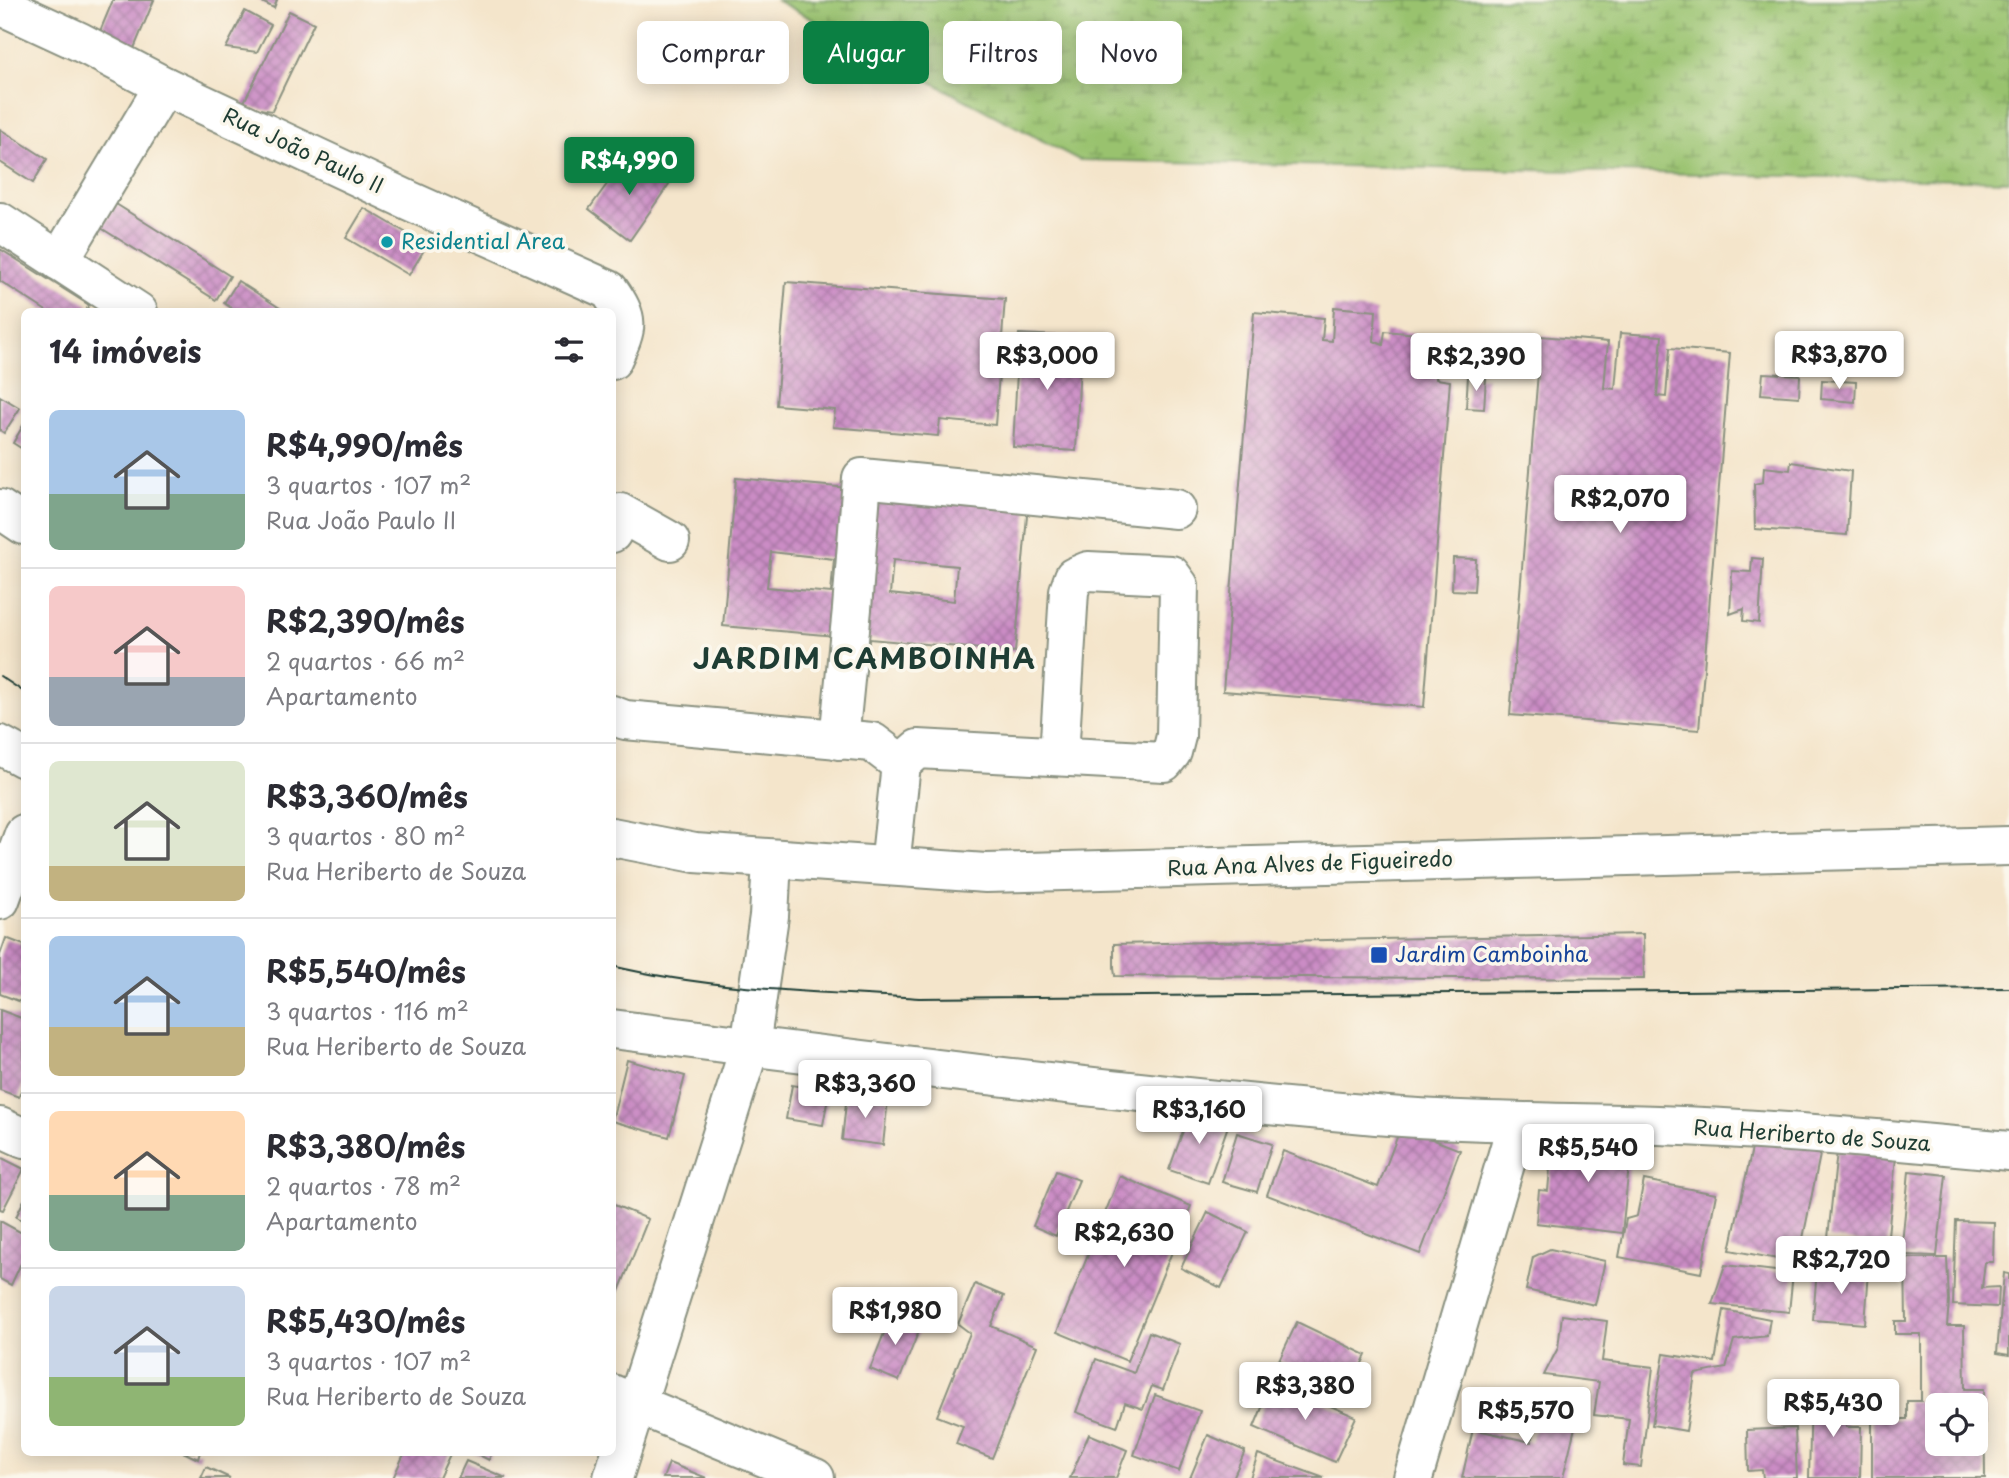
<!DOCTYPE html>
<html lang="pt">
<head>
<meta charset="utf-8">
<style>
  :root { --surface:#fff; --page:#f2f2f3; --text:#2b2b33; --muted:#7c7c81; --line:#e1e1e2; --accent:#0b8043 }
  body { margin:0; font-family:"Playpen Sans",sans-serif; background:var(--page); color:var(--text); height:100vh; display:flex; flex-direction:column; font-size:26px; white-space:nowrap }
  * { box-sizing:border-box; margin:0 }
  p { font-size:23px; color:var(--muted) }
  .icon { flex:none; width:38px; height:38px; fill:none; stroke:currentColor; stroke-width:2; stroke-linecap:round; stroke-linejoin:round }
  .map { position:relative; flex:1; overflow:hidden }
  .drawer { position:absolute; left:21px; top:308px; width:595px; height:1148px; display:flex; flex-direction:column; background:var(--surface); border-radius:10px; box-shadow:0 4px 18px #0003 }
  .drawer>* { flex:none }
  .top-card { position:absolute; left:637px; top:21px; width:665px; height:63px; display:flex; gap:14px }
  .tools { position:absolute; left:1925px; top:1393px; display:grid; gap:14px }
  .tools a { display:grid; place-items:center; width:63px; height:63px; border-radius:10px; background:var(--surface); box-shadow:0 4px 18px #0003; font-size:35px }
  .price { position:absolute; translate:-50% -60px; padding:0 16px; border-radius:7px; background:#fff; color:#222; font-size:23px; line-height:46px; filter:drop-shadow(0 2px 4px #0008) }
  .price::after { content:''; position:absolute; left:50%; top:42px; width:21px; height:16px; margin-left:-10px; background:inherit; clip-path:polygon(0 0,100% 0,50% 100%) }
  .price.selected { background:var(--accent); color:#fff }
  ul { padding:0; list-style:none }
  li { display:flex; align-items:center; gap:21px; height:175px; padding:0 28px }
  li+li { border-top:2px solid var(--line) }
  li span { display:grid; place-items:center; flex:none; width:196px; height:140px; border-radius:10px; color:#555 }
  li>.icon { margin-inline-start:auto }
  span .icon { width:84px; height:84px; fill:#fffc; stroke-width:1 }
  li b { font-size:30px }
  h2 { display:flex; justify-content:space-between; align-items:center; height:84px; padding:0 28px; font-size:30px }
  .chip { padding:0 24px; border-radius:10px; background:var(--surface); box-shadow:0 4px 18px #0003; font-size:24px; line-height:63px }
  .chip.selected { background:var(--accent); color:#fff }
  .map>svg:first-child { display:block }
</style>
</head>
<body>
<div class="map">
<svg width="2009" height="1478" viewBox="0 0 2009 1478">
  <defs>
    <pattern id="wetland-marsh" width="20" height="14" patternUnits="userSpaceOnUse" patternTransform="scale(1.75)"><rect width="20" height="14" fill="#99c26e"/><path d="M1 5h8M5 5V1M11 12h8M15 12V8" fill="none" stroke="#7c9f5b"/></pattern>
    <pattern id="building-cross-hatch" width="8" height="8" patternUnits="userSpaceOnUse" patternTransform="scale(1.75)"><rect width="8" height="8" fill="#cb8cc5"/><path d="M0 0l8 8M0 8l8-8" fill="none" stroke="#a474a1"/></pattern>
  </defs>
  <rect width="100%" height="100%" fill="#fbf7ec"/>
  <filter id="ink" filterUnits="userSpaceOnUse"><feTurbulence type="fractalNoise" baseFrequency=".0143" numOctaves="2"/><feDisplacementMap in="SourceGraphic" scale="14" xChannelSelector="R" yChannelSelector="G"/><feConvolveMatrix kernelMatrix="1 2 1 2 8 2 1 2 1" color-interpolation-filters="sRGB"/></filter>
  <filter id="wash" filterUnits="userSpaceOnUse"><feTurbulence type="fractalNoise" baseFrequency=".00686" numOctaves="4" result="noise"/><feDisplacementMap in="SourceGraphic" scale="28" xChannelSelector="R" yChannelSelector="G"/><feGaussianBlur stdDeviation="1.57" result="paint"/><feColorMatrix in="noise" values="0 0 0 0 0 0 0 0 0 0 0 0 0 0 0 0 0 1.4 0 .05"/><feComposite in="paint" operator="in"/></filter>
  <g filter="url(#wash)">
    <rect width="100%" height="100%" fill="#f4e5cb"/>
    <!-- wetland -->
    <polygon fill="url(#wetland-marsh)" stroke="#5c8051" stroke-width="2" points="776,0 2009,0 2009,181 1079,160"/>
    <g id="blocks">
      <!-- building -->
      <g fill="url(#building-cross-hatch)" fill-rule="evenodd">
        <polygon points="113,0 154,0 128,63 93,48"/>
        <polygon points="258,0 277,0 274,8"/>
        <polygon points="245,11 271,25 257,52 226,48"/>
        <polygon points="289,11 314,23 272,111 242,106"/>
        <polygon points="0,129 47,159 33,183 0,162"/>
        <polygon points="629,154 669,184 630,240 589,209"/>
        <polygon points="116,204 230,276 216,300 101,228"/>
        <polygon points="364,208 427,245 409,275 346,238"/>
        <polygon points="0,249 89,305 85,312 48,312 0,281"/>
        <polygon points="238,281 286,312 237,312 224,303"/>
        <polygon points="786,282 1005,299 995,425 940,420 938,436 833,427 835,410 776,405"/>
        <polygon points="1334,307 1376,311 1374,341 1383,345 1385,331 1439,336 1436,379 1450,381 1424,707 1223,691 1254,312 1324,318 1322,340 1332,341"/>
        <polygon points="1620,333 1662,336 1657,396 1666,397 1670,348 1730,353 1699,730 1510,715 1541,336 1608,342 1604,388 1615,389"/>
        <polygon points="1019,334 1081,337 1076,451 1013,447"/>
        <polygon points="1763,373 1800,375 1799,397 1761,394"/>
        <polygon points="1468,376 1486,378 1484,409 1466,408"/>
        <polygon points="1822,380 1856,382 1855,402 1821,399"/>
        <polygon points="0,396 20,408 4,433 0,430"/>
        <polygon points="24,424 24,450 13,443"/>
        <polygon points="1791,462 1851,471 1847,535 1755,529 1754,484 1763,482 1764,467 1790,470"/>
        <path d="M736 478 1028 504 1015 652 723 626ZM771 552 834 559 831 593 767 587ZM893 560 957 566 954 601 890 594Z"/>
        <polygon points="1453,558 1476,559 1474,591 1452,590"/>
        <polygon points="1752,558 1763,559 1759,623 1743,621 1744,609 1730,614 1732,571 1751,572"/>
        <polygon points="1643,934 1644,979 1115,976 1114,967 1114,944"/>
        <polygon points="6,938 24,945 24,1003 0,994 0,955"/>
        <polygon points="0,1010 24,1019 24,1081 19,1097 0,1090"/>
        <polygon points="627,1060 685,1076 669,1137 612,1121"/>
        <polygon points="792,1085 829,1092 823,1125 786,1119"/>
        <polygon points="847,1094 888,1099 883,1145 842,1140"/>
        <polygon points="1191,1109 1229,1123 1208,1183 1169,1170"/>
        <polygon points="1401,1127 1460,1150 1420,1254 1267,1195 1283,1151 1378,1187"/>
        <polygon points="1568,1131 1632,1137 1622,1233 1536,1223 1539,1190 1548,1191 1551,1157 1565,1159"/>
        <polygon points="1237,1133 1272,1144 1257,1192 1222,1182"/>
        <polygon points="1754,1139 1823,1140 1798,1263 1730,1250"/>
        <polygon points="1837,1151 1896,1157 1887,1245 1828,1238"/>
        <polygon points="0,1157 24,1169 3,1210 0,1209"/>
        <polygon points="1056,1171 1079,1180 1056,1236 1033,1226"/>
        <polygon points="1909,1171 1946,1175 1937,1256 1901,1255"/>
        <polygon points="1120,1176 1191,1206 1127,1361 1057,1332"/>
        <polygon points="1644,1180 1716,1194 1701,1273 1619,1257 1626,1219 1637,1216"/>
        <polygon points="24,1200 24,1221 16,1217"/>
        <polygon points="612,1204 648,1219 613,1306 612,1306"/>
        <polygon points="1208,1212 1248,1232 1221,1288 1181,1268"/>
        <polygon points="0,1221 24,1234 24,1257 11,1285 0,1279"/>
        <polygon points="1956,1221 1994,1222 1993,1262 1985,1262 1982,1288 1999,1287 1998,1307 1953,1305"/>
        <polygon points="1550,1249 1605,1261 1595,1305 1526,1290 1533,1257"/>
        <path d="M1905 1258H1947L1949 1301 1947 1326H1964L1965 1389H1984L1985 1478H1872V1419H1907V1401H1921V1334H1895V1321H1906ZM1937 1405H1976V1444H1937Z"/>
        <polygon points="1725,1265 1793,1273 1789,1312 1712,1304"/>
        <polygon points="1817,1268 1869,1271 1865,1324 1813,1320"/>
        <polygon points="2004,1273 2009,1274 2009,1355 1997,1353"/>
        <polygon points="975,1284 1004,1296 991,1326 1037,1346 992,1458 956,1444 963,1426 937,1416 970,1333 958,1324"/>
        <polygon points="1724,1310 1770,1319 1767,1336 1734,1340 1726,1368 1695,1374 1686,1431 1652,1425 1664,1354 1715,1362"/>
        <polygon points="892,1313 921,1325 899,1381 870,1369"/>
        <polygon points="1562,1315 1607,1321 1602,1361 1653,1367 1641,1467 1623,1465 1629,1419 1594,1415 1599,1382 1544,1375 1558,1348"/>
        <polygon points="1297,1322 1366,1355 1348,1393 1279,1360"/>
        <polygon points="1149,1332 1180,1344 1163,1390 1152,1386 1143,1409 1125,1403 1117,1427 1076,1412 1096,1359 1134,1373"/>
        <polygon points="1273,1381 1356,1417 1335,1462 1254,1427"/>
        <polygon points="1811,1393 1847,1395 1846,1427 1861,1427 1860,1478 1809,1478"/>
        <polygon points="1155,1395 1200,1411 1179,1471 1134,1455"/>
        <polygon points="1542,1397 1580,1406 1563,1478 1462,1478 1473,1429 1531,1442"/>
        <polygon points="1795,1428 1797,1478 1763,1478 1762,1470 1748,1471 1747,1430"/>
        <polygon points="1089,1434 1127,1450 1116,1478 1070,1478"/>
        <polygon points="1208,1435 1245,1451 1233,1478 1190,1478"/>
        <polygon points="183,1452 200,1452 198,1459"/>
        <polygon points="405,1452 451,1452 439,1478 393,1478"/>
        <polygon points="473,1452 492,1452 489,1460"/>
        <polygon points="1258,1454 1324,1478 1250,1478"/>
        <polygon points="466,1461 506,1478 458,1478"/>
        <polygon points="669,1463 707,1478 663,1478"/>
        <polygon points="206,1467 230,1478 201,1478"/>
      </g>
    </g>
  </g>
  <g filter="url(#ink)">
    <use href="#blocks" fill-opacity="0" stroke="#8a9180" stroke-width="2"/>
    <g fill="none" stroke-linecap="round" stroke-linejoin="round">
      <defs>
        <g id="minor">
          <path d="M0 5 80 42 164 86 410 201 609 290C631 321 627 327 612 360"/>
          <polyline points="0,222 138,312"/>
          <polyline points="59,261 164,86"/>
          <polyline points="0,509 24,525"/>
          <polyline points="612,533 620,513 670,541"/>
          <polyline points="612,715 625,720 872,742 901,764"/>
          <polyline points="839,740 852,609 862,478 1176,509"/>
          <polyline points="0,745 24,758"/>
          <polyline points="612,837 695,853 986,873 2009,846"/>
          <polyline points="890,866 901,764 918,749 1164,762 1172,752 1176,736 1179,586 1171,575 1088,571 1074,577 1069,591 1059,756"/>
          <polyline points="0,900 24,834"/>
          <path d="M612 1029C866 1061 1121 1093 1376 1115 1470 1123 1564 1122 1658 1125 1775 1129 1892 1140 2009 1151"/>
          <polyline points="0,1127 24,1138"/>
          <polyline points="612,1394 815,1478"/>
          <polyline points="613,1478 750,1046 769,916 772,860"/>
          <polyline points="1413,1478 1517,1123"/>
        </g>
      </defs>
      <!-- minor casing -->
      <use href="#minor" stroke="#8a9180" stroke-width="42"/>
      <!-- minor -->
      <use href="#minor" stroke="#fff" stroke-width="38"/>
      <!-- tram -->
      <g stroke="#1f3d34" stroke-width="2">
        <polyline points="0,676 24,692"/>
        <path d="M612 966C712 990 817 992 919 998L2009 988"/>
      </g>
    </g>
  </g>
  <!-- markers -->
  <circle fill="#0f9aa8" stroke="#fbf7ec" stroke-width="2.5" cx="387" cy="242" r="7"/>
  <rect fill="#1a4fb4" stroke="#fbf7ec" stroke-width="2.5" x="1370" y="946" width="18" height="18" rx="3.5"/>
  <g text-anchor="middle" stroke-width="7" stroke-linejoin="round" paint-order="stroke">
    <!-- street labels -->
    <g font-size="21" fill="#1f3d34" stroke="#fbf7ec">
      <text transform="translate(303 151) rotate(25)" y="7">Rua João Paulo II</text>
      <text transform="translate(1310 864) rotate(-2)" y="7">Rua Ana Alves de Figueiredo</text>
      <text transform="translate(1812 1136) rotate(4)" y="7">Rua Heriberto de Souza</text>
    </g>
    <!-- culture labels -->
    <g font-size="21" fill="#0d838f" stroke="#fbf7ec" text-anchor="start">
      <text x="401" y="249">Residential Area</text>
    </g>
    <!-- transit labels -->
    <g font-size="21" fill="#164399" stroke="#fbf7ec" text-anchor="start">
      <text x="1395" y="962">Jardim Camboinha</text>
    </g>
    <!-- district labels -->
    <g font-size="28" font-weight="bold" letter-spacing="2" fill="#1f3d34" stroke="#fbf7ec">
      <text x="865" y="669">JARDIM CAMBOINHA</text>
    </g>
  </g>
</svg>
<div class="tools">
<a><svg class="icon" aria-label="locate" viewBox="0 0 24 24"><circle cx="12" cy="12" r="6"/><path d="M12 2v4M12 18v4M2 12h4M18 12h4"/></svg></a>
</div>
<b class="price selected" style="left:629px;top:197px">R$4,990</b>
<b class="price" style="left:1839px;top:391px">R$3,870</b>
<b class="price" style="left:1047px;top:392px">R$3,000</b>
<b class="price" style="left:1476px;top:393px">R$2,390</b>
<b class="price" style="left:1620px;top:535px">R$2,070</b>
<b class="price" style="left:865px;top:1120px">R$3,360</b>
<b class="price" style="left:1199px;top:1146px">R$3,160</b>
<b class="price" style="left:1588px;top:1184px">R$5,540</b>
<b class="price" style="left:1124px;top:1269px">R$2,630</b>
<b class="price" style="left:1841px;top:1296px">R$2,720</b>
<b class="price" style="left:895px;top:1347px">R$1,980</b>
<b class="price" style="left:1305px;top:1422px">R$3,380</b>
<b class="price" style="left:1833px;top:1439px">R$5,430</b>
<b class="price" style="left:1526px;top:1447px">R$5,570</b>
<div class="top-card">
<a class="chip">Comprar</a>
<a class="chip selected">Alugar</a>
<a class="chip">Filtros</a>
<a class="chip">Novo</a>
</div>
<section class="drawer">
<h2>14 imóveis<svg class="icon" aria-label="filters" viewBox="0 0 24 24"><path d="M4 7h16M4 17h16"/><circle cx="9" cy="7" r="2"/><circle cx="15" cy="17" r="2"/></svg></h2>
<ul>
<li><span style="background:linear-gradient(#a9c7e8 60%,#7fa58c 0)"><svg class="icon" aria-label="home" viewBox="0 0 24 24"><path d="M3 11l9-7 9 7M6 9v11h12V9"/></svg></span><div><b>R$4,990/mês</b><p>3 quartos · 107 m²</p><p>Rua João Paulo II</p></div></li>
<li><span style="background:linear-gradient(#f6c9c9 65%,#9aa5b1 0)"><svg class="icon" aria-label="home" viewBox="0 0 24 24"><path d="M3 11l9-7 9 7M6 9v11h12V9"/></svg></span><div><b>R$2,390/mês</b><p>2 quartos · 66 m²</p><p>Apartamento</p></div></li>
<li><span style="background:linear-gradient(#dfe7d0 75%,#c2b280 0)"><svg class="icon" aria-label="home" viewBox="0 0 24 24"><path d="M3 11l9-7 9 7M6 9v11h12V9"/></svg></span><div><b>R$3,360/mês</b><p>3 quartos · 80 m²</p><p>Rua Heriberto de Souza</p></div></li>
<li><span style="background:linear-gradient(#a9c7e8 65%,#c2b280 0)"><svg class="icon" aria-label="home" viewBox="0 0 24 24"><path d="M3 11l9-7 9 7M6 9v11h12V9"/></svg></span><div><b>R$5,540/mês</b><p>3 quartos · 116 m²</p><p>Rua Heriberto de Souza</p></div></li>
<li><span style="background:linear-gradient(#ffd9b3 60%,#7fa58c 0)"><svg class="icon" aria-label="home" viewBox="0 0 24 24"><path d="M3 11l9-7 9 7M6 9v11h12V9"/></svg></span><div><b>R$3,380/mês</b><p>2 quartos · 78 m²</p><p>Apartamento</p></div></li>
<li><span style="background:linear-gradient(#c9d6e8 65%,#8fb573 0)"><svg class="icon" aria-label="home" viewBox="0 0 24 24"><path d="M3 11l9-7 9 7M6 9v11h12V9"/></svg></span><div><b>R$5,430/mês</b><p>3 quartos · 107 m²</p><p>Rua Heriberto de Souza</p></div></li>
</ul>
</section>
</div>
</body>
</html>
